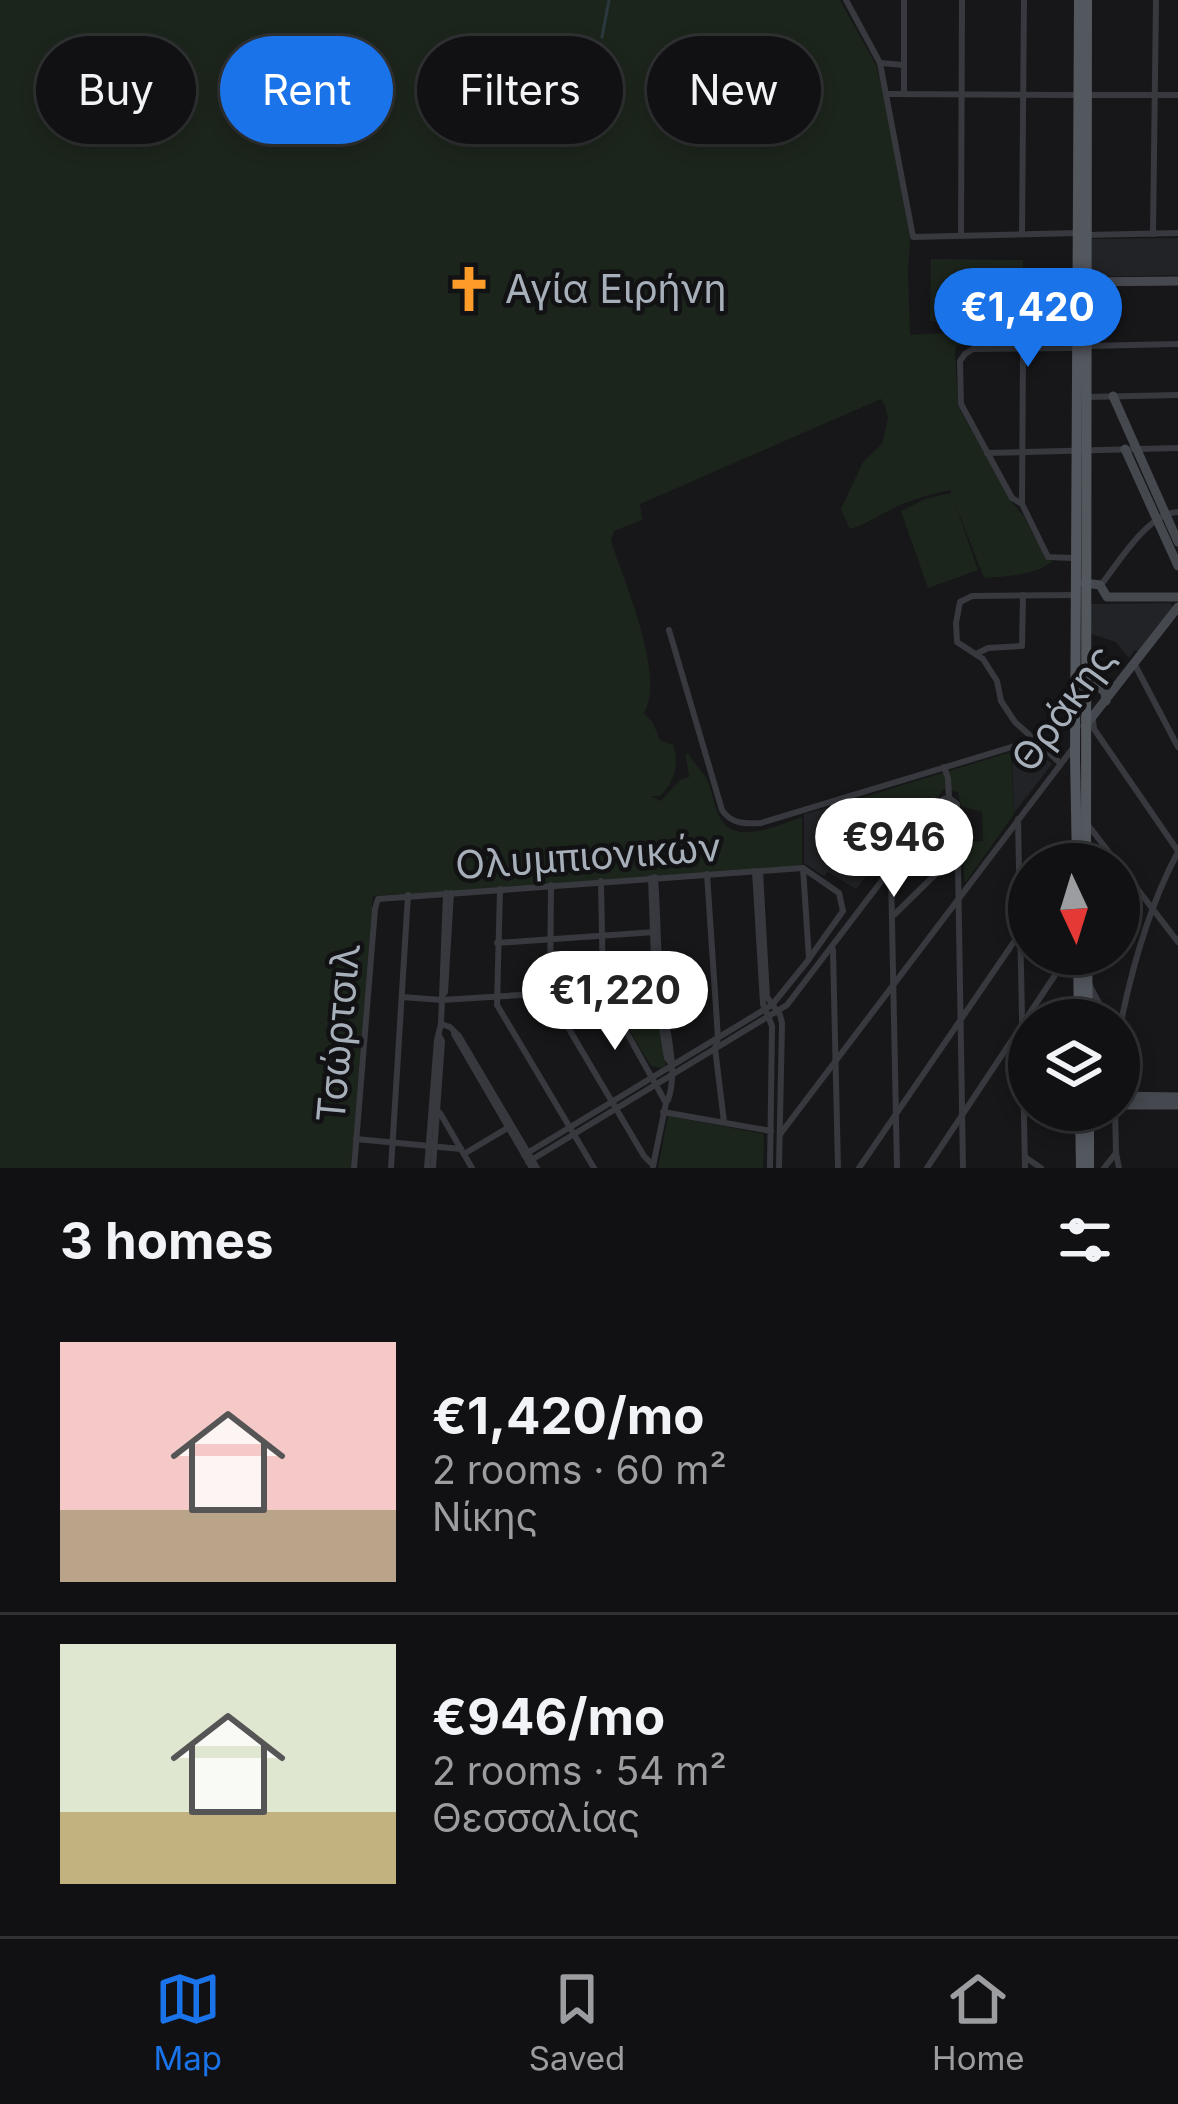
<!DOCTYPE html>
<html lang="en">
<head>
<meta charset="utf-8">
<style>
  :root { --surface:#111113; --page:#1e1f21; --text:#f1f3f6; --muted:#9c9da0; --line:#303133; --accent:#1a73e8 }
  body { margin:0; font-family:Inter,sans-serif; background:var(--page); color:var(--text); height:100vh; display:flex; flex-direction:column; font-size:45px; white-space:nowrap }
  * { box-sizing:border-box; margin:0 }
  p { font-size:39px; color:var(--muted) }
  .icon { flex:none; width:66px; height:66px; fill:none; stroke:currentColor; stroke-width:2; stroke-linecap:round; stroke-linejoin:round }
  .map { position:relative; height:1168px; overflow:hidden }
  .details { display:flex; flex-direction:column; background:var(--surface); flex:1 }
  .details>* { flex:none }
  .banner { position:absolute; left:36px; top:36px; width:1107px; height:108px; display:flex; gap:24px }
  .needle { width:78px; rotate:176deg }
  .controls { position:absolute; left:1008px; top:843px; display:grid; gap:24px }
  .controls a { display:grid; place-items:center; width:132px; height:132px; border-radius:50%; background:var(--surface); box-shadow:0 6px 18px #0003,0 0 0 3px var(--line); font-size:60px }
  .price { position:absolute; translate:-50% -102px; padding:0 27px; border-radius:42px; background:#fff; color:#222; font-size:39px; line-height:78px; filter:drop-shadow(0 3px 6px #0008) }
  .price::after { content:''; position:absolute; left:50%; top:72px; width:36px; height:27px; margin-left:-18px; background:inherit; clip-path:polygon(0 0,100% 0,50% 100%) }
  .price.active { background:var(--accent); color:#fff }
  ul { padding:0; list-style:none }
  li { display:flex; align-items:center; gap:36px; height:300px; padding:0 60px }
  li+li { border-top:3px solid var(--line) }
  li span { display:grid; place-items:center; flex:none; width:336px; height:240px; border-radius:0px; color:#555 }
  li>.icon { margin-inline-start:auto }
  span .icon { width:144px; height:144px; fill:#fffc; stroke-width:1 }
  li b { font-size:51px }
  h2 { display:flex; justify-content:space-between; align-items:center; height:144px; padding:0 60px; font-size:51px }
  .tag { padding:0 42px; border-radius:54px; background:var(--surface); box-shadow:0 6px 18px #0003,0 0 0 3px var(--line); font-size:42px; line-height:108px }
  .tag.active { background:var(--accent); color:#fff }
  .tab-bar { display:flex; justify-content:space-around; align-items:center; height:168px; border-top:3px solid var(--line); background:var(--surface); font-size:33px; color:var(--muted) }
  .tab-bar a { display:grid; justify-items:center; gap:6px }
  .tab-bar .active { color:var(--accent) }
  .map>svg:first-child { display:block }
</style>
</head>
<body>
<div class="map">
<svg width="1178" height="1168" viewBox="0 0 1178 1168">
  <rect width="100%" height="100%" fill="#171719"/>
  <!-- built -->
  <g fill="#222326">
    <polygon points="1178,238 1178,275 1092,277 1092,239"/>
    <polygon points="1170,603 1173,607 1139,652 1135,650 1129,658 1116,642 1091,634 1091,604"/>
    <polygon points="1033,746 1052,764 1014,813 1012,752"/>
    <polygon points="839,805 883,855 856,889 828,872 824,876 804,863 804,814"/>
  </g>
  <!-- green -->
  <g fill="#1c251c">
    <path d="M0 0H840L876 65 884 94 910 239 908 271 910 335 964 332 967 325 1007 323 930 321 931 259 1023 260 1022 323H1049L1050 343 957 345 955 351 958 406 1011 501 1024 516 1046 559 1053 561C1033 576 1009 576 984 578L955 503 978 570 928 588 901 511 925 499 951 493 950 490C931 494 912 499 894 508 879 515 867 524 850 529L841 509 863 462 882 444 888 418 885 405 881 399 640 504 642 520 614 531 611 541C624 582 666 676 644 713L653 723 660 740 673 745C680 763 674 783 660 796H650L661 801 680 780 689 777 686 755 688 753C693 762 699 768 705 776 713 789 713 808 722 821 738 845 781 824 802 817V867L373 896 351 1168H0Z"/>
    <polygon points="1011,752 1014,814 965,883 961,843 983,841 982,812 961,806 958,792 943,790 891,860 841,804"/>
    <polygon points="643,989 651,990 654,994 666,1065 661,1068 651,1066 609,996 614,991"/>
    <polygon points="668,1116 764,1134 763,1168 658,1168"/>
  </g>
  <g fill="none" stroke-linecap="round" stroke-linejoin="round">
    <!-- stream -->
    <polyline stroke="#2b383e" stroke-width="3" points="602,37 609,0"/>
    <!-- street -->
    <g stroke="#37393e" stroke-width="6">
      <polyline points="846,0 880,63 913,237 1078,233"/>
      <polyline points="904,0 904,94"/>
      <polyline points="880,63 903,65"/>
      <polyline points="887,94 1076,95"/>
      <polyline points="1088,95 1178,95"/>
      <polyline points="1022,234 1024,0"/>
      <polyline points="1153,234 1156,0"/>
      <polyline points="961,235 962,0"/>
      <polyline points="1087,235 1178,233"/>
      <polyline points="1087,346 1178,344"/>
      <polyline points="1087,397 1178,395"/>
      <polyline points="987,453 1178,448"/>
      <polyline points="1022,504 1023,349"/>
      <polyline points="1073,558 1048,557 1022,504 1012,498 961,404 960,361 965,354 973,349 1077,348"/>
      <path d="M1101 585C1119 562 1148 513 1178 512"/>
      <path d="M669 630 722 810C731 824 745 824 761 823L1035 740 1060 763"/>
      <polyline points="976,654 988,648 1022,646 1023,595"/>
      <polyline points="1135,665 1178,747"/>
      <polyline points="1093,720 1094,729 1178,851"/>
      <polyline points="1035,740 1015,722 1001,701 997,681 983,659 957,642 956,623 960,602 972,596 1077,595"/>
      <polyline points="944,767 948,778 949,798"/>
      <polyline points="949,798 957,804 963,1168"/>
      <polyline points="1018,819 1025,1168"/>
      <polyline points="1088,825 1118,864"/>
      <polyline points="1119,865 1178,942"/>
      <polyline points="803,868 809,959"/>
      <polyline points="755,871 763,1004 772,1026 770,1168"/>
      <polyline points="760,871 767,997 780,1015 782,1023 779,1168"/>
      <polyline points="891,872 897,1168"/>
      <polyline points="707,874 718,1038 715,1048 724,1122"/>
      <path d="M655 877C658 916 657 956 662 994 665 1026 679 1070 668 1100"/>
      <polyline points="651,878 655,986 667,1058 670,1062"/>
      <polyline points="601,881 603,990 666,1103 653,1166"/>
      <polyline points="551,885 550,994 553,1002 644,1156 653,1165"/>
      <polyline points="500,889 497,1005 594,1168"/>
      <polyline points="895,914 951,859 958,857"/>
      <polyline points="497,943 655,932"/>
      <polyline points="833,950 838,1168"/>
      <polyline points="1090,986 1108,1020"/>
      <polyline points="442,996 445,992 451,893"/>
      <polyline points="402,997 442,1000 661,986"/>
      <polyline points="441,1024 450,1027 459,1036 537,1168"/>
      <path d="M1119 1032C1131 970 1148 908 1178 852"/>
      <polyline points="454,1034 532,1168"/>
      <polyline points="1115,1110 1116,1153 1119,1168"/>
      <polyline points="663,1112 771,1131"/>
      <polyline points="440,1113 472,1168"/>
      <polyline points="781,1133 1073,748"/>
      <polyline points="356,1139 461,1149"/>
      <polyline points="464,1154 509,1127"/>
      <polyline points="524,1155 772,1005 806,963"/>
      <polyline points="1025,1157 1041,1168"/>
      <polyline points="528,1162 787,1005 944,799 949,798"/>
      <polyline points="354,1168 375,909 378,899 803,868 839,893 843,911 806,963"/>
      <polyline points="391,1168 408,895"/>
      <polyline points="427,1168 437,1040 441,1024 446,893"/>
      <polyline points="433,1168 442,1041 439,1036"/>
      <polyline points="859,1168 1029,920"/>
      <polyline points="927,1168 1069,954"/>
      <polyline points="1104,1168 1116,1153"/>
    </g>
    <!-- secondary -->
    <g stroke="#45494f" stroke-width="9">
      <polyline points="1083,282 1178,281"/>
      <polyline points="1113,396 1178,542"/>
      <polyline points="1125,449 1178,566"/>
      <polyline points="1085,583 1100,585 1107,597 1178,597"/>
      <polyline points="1085,694 1090,686 1098,686 1105,692 1106,701"/>
      <polyline points="1085,726 1178,607"/>
      <polyline points="1119,1096 1178,1097"/>
      <polyline points="1119,1105 1178,1105"/>
    </g>
    <!-- primary -->
    <g stroke="#53575e" stroke-width="10">
      <polyline points="1077,864 1075,756 1079,0"/>
      <polyline points="1086,864 1087,0"/>
      <polyline points="1078,954 1079,1020"/>
      <polyline points="1087,954 1088,1020"/>
      <polyline points="1080,1110 1081,1168"/>
      <polyline points="1089,1110 1089,1168"/>
    </g>
  </g>
  <!-- icons -->
  <defs>
    <symbol id="church-bare" viewBox="-9 -9 18 18"><path d="M-1.2-6h2.4v3.5h3.3v2.4h-3.3V6h-2.4V-.1h-3.3v-2.4h3.3Z" fill="#ff9b29" stroke="#121214" stroke-width="2.5" paint-order="stroke"/></symbol>
  </defs>
  <g fill-rule="evenodd">
    <use href="#church-bare" x="436" y="256" width="66" height="66"/>
  </g>
  <g text-anchor="middle" stroke-width="9" stroke-linejoin="round" paint-order="stroke">
    <!-- poi labels -->
    <g font-size="39" fill="#a7b0ba" stroke="#121214" text-anchor="start">
      <text x="505" y="303">Αγία Ειρήνη</text>
    </g>
    <!-- street labels -->
    <g font-size="39" fill="#a7b0ba" stroke="#121214">
      <text transform="translate(1063 708) rotate(-54)" y="14">Θράκης</text>
      <text transform="translate(588 856) rotate(-4)" y="14">Ολυμπιονικών</text>
      <text transform="translate(338 1033) rotate(-85)" y="14">Τσώρτσιλ</text>
    </g>
  </g>
</svg>
<div class="controls">
<a><svg class="needle" viewBox="-14 -14 28 28"><path d="M0-13l5 13h-10z" fill="#e53935"/><path d="M0 13l5-13h-10z" fill="#9c9da0"/></svg></a>
<a><svg class="icon" aria-label="layers" viewBox="0 0 24 24"><path d="M12 4l9 5-9 5-9-5zM3 14l9 5 9-5"/></svg></a>
</div>
<b class="price active" style="left:1028px;top:370px">€1,420</b>
<b class="price" style="left:894px;top:900px">€946</b>
<b class="price" style="left:615px;top:1053px">€1,220</b>
<div class="banner">
<a class="tag">Buy</a>
<a class="tag active">Rent</a>
<a class="tag">Filters</a>
<a class="tag">New</a>
</div>
</div>
<section class="details">
<h2>3 homes<svg class="icon" aria-label="filters" viewBox="0 0 24 24"><path d="M4 7h16M4 17h16"/><circle cx="9" cy="7" r="2"/><circle cx="15" cy="17" r="2"/></svg></h2>
<ul>
<li><span style="background:linear-gradient(#f6c9c9 70%,#b9a48a 0)"><svg class="icon" aria-label="home" viewBox="0 0 24 24"><path d="M3 11l9-7 9 7M6 9v11h12V9"/></svg></span><div><b>€1,420/mo</b><p>2 rooms · 60 m²</p><p>Νίκης</p></div></li>
<li><span style="background:linear-gradient(#dfe7d0 70%,#c2b280 0)"><svg class="icon" aria-label="home" viewBox="0 0 24 24"><path d="M3 11l9-7 9 7M6 9v11h12V9"/></svg></span><div><b>€946/mo</b><p>2 rooms · 54 m²</p><p>Θεσσαλίας</p></div></li>
</ul>
</section>
<nav class="tab-bar">
<a class="active"><svg class="icon" aria-label="map" viewBox="0 0 24 24"><path d="M3 6l6-2 6 2 6-2v14l-6 2-6-2-6 2zM9 4v14M15 6v14"/></svg>Map</a>
<a><svg class="icon" aria-label="saved" viewBox="0 0 24 24"><path d="M7 4h10v16l-5-4-5 4z"/></svg>Saved</a>
<a><svg class="icon" aria-label="home" viewBox="0 0 24 24"><path d="M3 11l9-7 9 7M6 9v11h12V9"/></svg>Home</a>
</nav>
</body>
</html>
